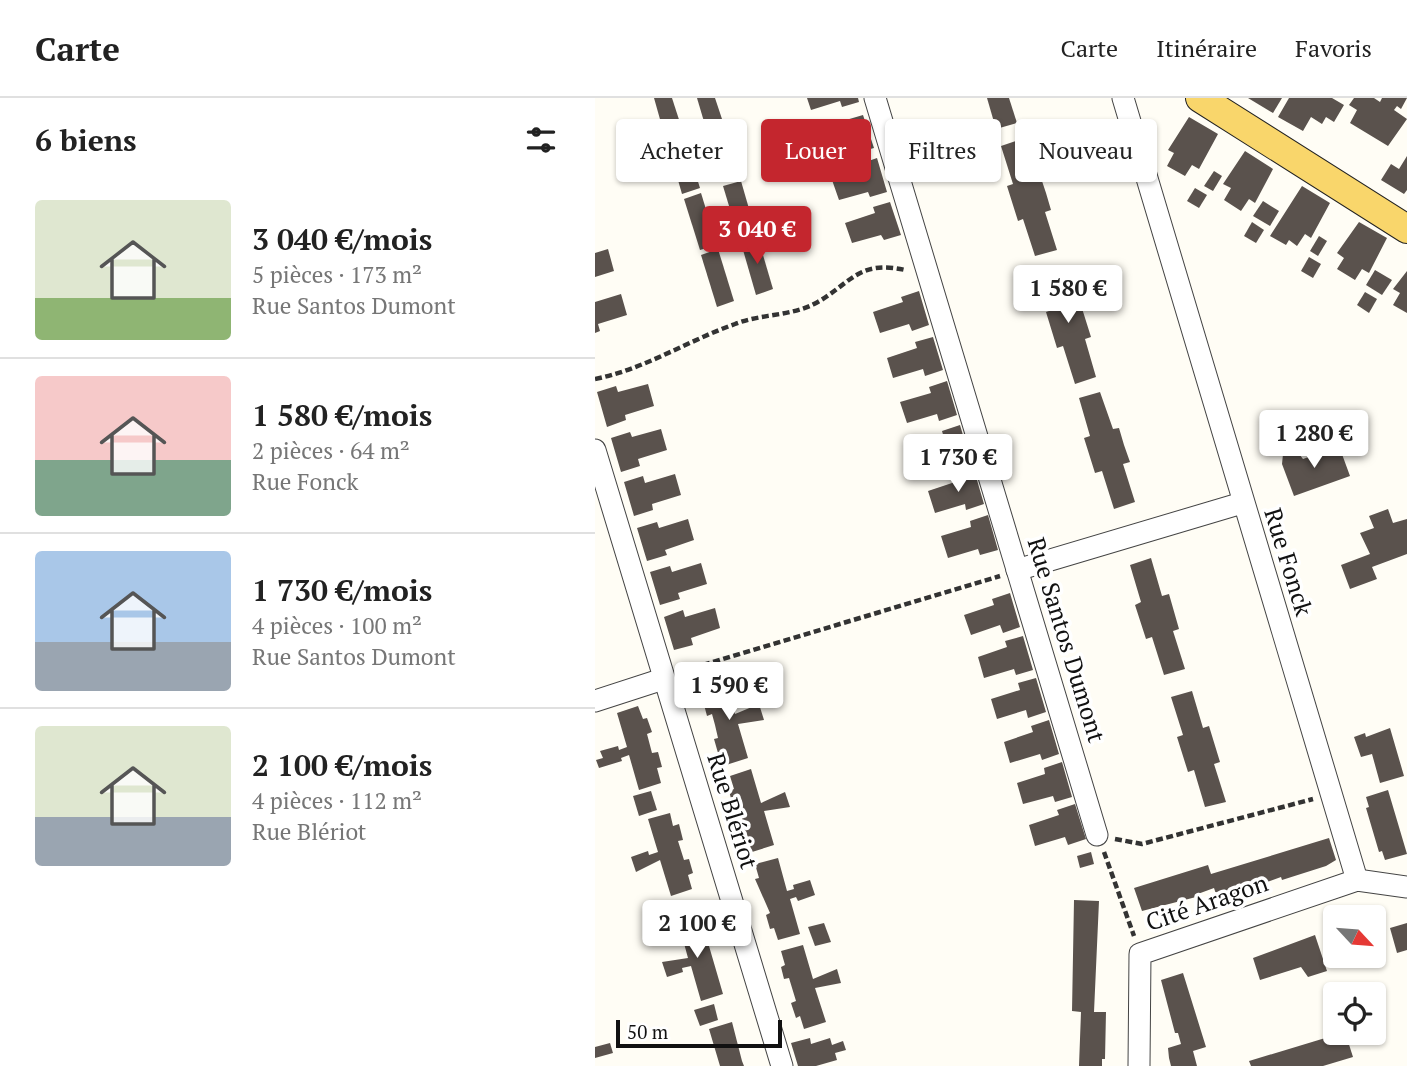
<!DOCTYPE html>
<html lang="fr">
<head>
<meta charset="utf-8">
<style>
  :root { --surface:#fff; --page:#f6f6f6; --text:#222; --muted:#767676; --line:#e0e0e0; --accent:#c4262e }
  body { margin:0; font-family:"PT Serif",serif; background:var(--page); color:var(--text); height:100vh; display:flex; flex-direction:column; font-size:26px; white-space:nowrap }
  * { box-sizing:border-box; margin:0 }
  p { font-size:23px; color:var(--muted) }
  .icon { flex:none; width:38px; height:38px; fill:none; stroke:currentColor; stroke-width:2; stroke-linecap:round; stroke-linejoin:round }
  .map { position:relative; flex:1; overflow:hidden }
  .panel { display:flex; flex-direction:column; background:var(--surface); width:595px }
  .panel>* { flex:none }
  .banner { position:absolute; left:21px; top:21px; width:665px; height:63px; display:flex; gap:14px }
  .needle { width:46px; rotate:116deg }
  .fabs { position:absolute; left:728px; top:807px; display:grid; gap:14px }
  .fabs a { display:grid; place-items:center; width:63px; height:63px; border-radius:7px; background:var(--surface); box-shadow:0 2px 5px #0004; font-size:35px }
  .scale { position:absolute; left:21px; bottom:18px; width:166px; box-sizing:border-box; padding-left:7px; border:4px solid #111; border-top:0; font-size:19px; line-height:24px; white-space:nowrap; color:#111; -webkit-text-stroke:5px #fff; paint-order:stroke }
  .price { position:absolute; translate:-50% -60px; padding:0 16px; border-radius:7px; background:#fff; color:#222; font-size:23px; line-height:46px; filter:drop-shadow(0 2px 4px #0008) }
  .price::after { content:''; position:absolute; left:50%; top:42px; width:21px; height:16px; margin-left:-10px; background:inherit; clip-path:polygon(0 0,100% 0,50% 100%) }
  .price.active { background:var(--accent); color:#fff }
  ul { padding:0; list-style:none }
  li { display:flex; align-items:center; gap:21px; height:175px; padding:0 35px }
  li+li { border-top:2px solid var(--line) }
  li span { display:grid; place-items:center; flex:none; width:196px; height:140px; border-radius:7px; color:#555 }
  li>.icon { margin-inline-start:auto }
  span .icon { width:84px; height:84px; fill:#fffc; stroke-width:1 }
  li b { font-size:30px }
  h2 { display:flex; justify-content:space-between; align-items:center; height:84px; padding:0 35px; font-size:30px }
  .pill { padding:0 24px; border-radius:7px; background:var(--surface); box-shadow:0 2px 5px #0004; font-size:24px; line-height:63px }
  .pill.active { background:var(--accent); color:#fff }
  header { display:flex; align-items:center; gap:42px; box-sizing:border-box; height:98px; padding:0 35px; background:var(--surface); border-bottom:2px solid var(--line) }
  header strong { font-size:33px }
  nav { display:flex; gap:38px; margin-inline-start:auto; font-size:24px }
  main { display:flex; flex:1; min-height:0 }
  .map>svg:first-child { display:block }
</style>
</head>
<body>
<header>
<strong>Carte</strong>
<nav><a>Carte</a><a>Itinéraire</a><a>Favoris</a></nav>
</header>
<main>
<section class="panel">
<h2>6 biens<svg class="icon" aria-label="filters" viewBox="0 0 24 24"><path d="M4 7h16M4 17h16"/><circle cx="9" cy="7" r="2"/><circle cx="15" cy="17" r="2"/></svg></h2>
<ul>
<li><span style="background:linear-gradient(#dfe7d0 70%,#8fb573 0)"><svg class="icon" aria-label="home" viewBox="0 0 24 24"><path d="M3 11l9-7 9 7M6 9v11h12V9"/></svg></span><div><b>3 040 €/mois</b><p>5 pièces · 173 m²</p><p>Rue Santos Dumont</p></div></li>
<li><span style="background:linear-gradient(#f6c9c9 60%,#7fa58c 0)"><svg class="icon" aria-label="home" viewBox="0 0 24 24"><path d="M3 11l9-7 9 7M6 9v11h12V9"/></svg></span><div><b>1 580 €/mois</b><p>2 pièces · 64 m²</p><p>Rue Fonck</p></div></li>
<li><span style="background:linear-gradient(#a9c7e8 65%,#9aa5b1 0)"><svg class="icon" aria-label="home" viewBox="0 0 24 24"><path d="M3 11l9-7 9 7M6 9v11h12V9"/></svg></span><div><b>1 730 €/mois</b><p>4 pièces · 100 m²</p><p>Rue Santos Dumont</p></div></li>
<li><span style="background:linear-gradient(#dfe7d0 65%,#9aa5b1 0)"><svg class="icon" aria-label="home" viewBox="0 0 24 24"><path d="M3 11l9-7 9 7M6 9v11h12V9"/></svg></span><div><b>2 100 €/mois</b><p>4 pièces · 112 m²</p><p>Rue Blériot</p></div></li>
</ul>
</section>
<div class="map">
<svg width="812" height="968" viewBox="0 0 812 968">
  <rect width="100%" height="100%" fill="#fffdf5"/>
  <!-- building -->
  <g fill="#5a524d">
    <polygon points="59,0 77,0 88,34 70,39"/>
    <polygon points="102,0 120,0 127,21 110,27"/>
    <polygon points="212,0 263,0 264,4 247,9 245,3 216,12"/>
    <polygon points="392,0 414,0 422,25 401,31"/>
    <polygon points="653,0 687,0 678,15"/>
    <polygon points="694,0 737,0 749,7 739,24 731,19 727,26 716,19 708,33 683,19"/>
    <polygon points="759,0 779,0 785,4 787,0 812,0 806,11 802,8 799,12 812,21 793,48 755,25 762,12 754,7"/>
    <polygon points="268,17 279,50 261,55 260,50 230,59 224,38 253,28 251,22"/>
    <polygon points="594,19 623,36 604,71 597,67 590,78 572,68 579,55 573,52"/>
    <polygon points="128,27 144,78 127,84 111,32"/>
    <polygon points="89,39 105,90 87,96 72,44"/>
    <polygon points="427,41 439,79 445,77 451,95 456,112 450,114 462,152 440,158 428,121 423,123 412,88 418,86 406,48"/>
    <polygon points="650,53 678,71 660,105 654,101 646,113 629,102 636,90 628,86"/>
    <polygon points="812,58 812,92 809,96 786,82 796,66 804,71"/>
    <polygon points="282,60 292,94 275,99 273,94 244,102 237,82 267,72 265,66"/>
    <polygon points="619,73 627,78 618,93 609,88"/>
    <polygon points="146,83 161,135 144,141 128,88"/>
    <polygon points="707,88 735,105 716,140 710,136 702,148 694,142 691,147 675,138"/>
    <polygon points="600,90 612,97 604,110 592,103"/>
    <polygon points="106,95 122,147 105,152 89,101"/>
    <polygon points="668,103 684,113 675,128 658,118"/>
    <polygon points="295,104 306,137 289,142 286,137 257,145 250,125 280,115 278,109"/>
    <polygon points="657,124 669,132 661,145 649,138"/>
    <polygon points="764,124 792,140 774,175 767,171 760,182 742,171 749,160 742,155"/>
    <polygon points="724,138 732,143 723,158 715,153"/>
    <polygon points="163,140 178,191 161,197 146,145"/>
    <polygon points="13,151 19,173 0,179 0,155"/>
    <polygon points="123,151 139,203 122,209 106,157"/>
    <polygon points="714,159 726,166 718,180 706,173"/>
    <polygon points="466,168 479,205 485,204 496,239 490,241 501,279 480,286 468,248 462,250 451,214 457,212 445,175"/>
    <polygon points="780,172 797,182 787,197 771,187"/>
    <polygon points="812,173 812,215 798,207 805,195 798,191"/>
    <polygon points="324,193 334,227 317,233 314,226 285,235 278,214 308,204 306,199"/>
    <polygon points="770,194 782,201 774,215 762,207"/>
    <polygon points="26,196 32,217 3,226 5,233 0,235 0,204"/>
    <polygon points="338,239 348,272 330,278 328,271 298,280 292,260 322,250 320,244"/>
    <polygon points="352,283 362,317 344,323 342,316 312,325 305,304 336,295 334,289"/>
    <polygon points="53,286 59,308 30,317 31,322 12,329 2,294 21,288 23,294"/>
    <polygon points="505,294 518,331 524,330 529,347 535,364 528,366 540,404 519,411 507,373 500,375 489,340 495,338 484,300"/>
    <polygon points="365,327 375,361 358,366 356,362 326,370 319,349 349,340 347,333"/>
    <polygon points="66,331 72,352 43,361 45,368 26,374 16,340 35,334 37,339"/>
    <polygon points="744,348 755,378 699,398 687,366 688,356 701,352 708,361"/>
    <polygon points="379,372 389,406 371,412 370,406 340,415 333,393 363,383 361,378"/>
    <polygon points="80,376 86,397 57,406 58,412 39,418 29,384 48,378 50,385"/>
    <polygon points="793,411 798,425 812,421 812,456 777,469 782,481 755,491 746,467 775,456 765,435 779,430 774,418"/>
    <polygon points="393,417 403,452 385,457 383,451 353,460 346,438 376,429 375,423"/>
    <polygon points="93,421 99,442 70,452 72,457 52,463 42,430 62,424 64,430"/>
    <polygon points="556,460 567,498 574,496 584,531 578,533 590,571 569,577 557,539 551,541 540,507 546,504 535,467"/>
    <polygon points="106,465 112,486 83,495 85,501 65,507 55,474 75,468 77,474"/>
    <polygon points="415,495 425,529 408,535 405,527 376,537 369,517 399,507 397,501"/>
    <polygon points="120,510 125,530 96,540 98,547 79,552 69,519 88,512 90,519"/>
    <polygon points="428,538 438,572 421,577 419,571 389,580 383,559 412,549 410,543"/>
    <polygon points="441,580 451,614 433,620 431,612 402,621 396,601 425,592 423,585"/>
    <polygon points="130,582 140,616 164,606 169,622 143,626 153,660 131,667 128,654 123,655 119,641 123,640 120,627 117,616 112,618 108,603 113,601 109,589"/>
    <polygon points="597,593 608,630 614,628 625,664 619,666 631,704 610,709 599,672 593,674 582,639 588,637 576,599"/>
    <polygon points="43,608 48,621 52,620 57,634 52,636 57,655 63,654 67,669 62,670 66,685 44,692 34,657 26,660 27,663 4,670 1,662 8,660 5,653 23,648 24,652 32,649 22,615"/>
    <polygon points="454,622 464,656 447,662 445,656 415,665 409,644 438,634 436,628"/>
    <polygon points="795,630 809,678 785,685 777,656 766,659 759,639 770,635 771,639"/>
    <polygon points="467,664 477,699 460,704 458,698 428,706 422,685 450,676 449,670"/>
    <polygon points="156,671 166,705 190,694 195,709 169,713 179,747 157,754 153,742 149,743 145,730 149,728 143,706 138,708 134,693 139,691 135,678"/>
    <polygon points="793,692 812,756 790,762 787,753 784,754 771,710 774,709 771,699"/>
    <polygon points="56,693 62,712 44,718 38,698"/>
    <polygon points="480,706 491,741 473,747 470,739 440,748 434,727 464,717 462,712"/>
    <polygon points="75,715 78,728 84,726 88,742 83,743 89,762 94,761 98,775 93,777 97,791 76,798 65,762 41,774 36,759 53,753 54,757 63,754 53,721"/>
    <polygon points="734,740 741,762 731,768 687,782 686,779 623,802 619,790 600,797 601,799 547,813 539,790 613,767 616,776"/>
    <polygon points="496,754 499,766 485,770 482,758"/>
    <polygon points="183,760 192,793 199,791 198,787 215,782 220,797 203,803 201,799 195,801 205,836 183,842 179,830 175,831 171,817 175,815 160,781 164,780 160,766"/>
    <polygon points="479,802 504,803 499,914 511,914 510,961 507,961 507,968 484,968 486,914 477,913"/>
    <polygon points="90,808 92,818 74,824 71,814"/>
    <polygon points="106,820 119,847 114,848 128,896 106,903 96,868 87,870 88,874 72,879 67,864 93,860 84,827"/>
    <polygon points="229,825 236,844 220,848 213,829"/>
    <polygon points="812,825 812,852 802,855 795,830"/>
    <polygon points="720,837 732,873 713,879 706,869 665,882 658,860"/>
    <polygon points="208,847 218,881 242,871 246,885 220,890 231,924 209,931 205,918 201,920 196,905 201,903 194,880 189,881 186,869 190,867 186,853"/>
    <polygon points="588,875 611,949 598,953 602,968 576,968 574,960 573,950 586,946 583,935 580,935 566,882"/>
    <polygon points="119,906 123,922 105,928 99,912"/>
    <polygon points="137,924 147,963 149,968 125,968 114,931"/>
    <polygon points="750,934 758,959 728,968 656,968 654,963"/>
    <polygon points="215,940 216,946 235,940 237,947 248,943 251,952 240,955 242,962 221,968 203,968 196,945"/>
    <polygon points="15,945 18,955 0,960 0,949"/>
  </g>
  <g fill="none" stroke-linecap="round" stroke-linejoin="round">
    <defs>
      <g id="minor">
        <polyline points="280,0 502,737"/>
        <polyline points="528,0 762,782"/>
        <polyline points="0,352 187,968"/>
        <polyline points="422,472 647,405"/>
        <polyline points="0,603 68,581"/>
        <polyline points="544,968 545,856 762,782 812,789"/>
      </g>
      <polyline id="major" points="605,0 812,131"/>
    </defs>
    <!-- minor casing -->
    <use href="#minor" stroke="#444" stroke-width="23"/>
    <!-- major casing -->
    <use href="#major" stroke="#222" stroke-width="30"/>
    <!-- path -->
    <g stroke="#333" stroke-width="4.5" stroke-dasharray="7 3.5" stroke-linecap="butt">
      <path d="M0 281C50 271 92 243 140 226 165 216 196 218 219 206 254 188 262 161 310 172"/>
      <polyline points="88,573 405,478"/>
      <polyline points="520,741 547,746 718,701"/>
      <polyline points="509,754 539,838"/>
    </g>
    <!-- minor -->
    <use href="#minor" stroke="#fff" stroke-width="21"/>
    <!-- major -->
    <use href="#major" stroke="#f9d66b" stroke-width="28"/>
  </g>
  <g text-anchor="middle" stroke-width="7" stroke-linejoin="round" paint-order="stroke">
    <!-- street labels -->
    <g font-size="24" fill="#111" stroke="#fff">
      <text transform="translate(693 464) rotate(73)" y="8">Rue Fonck</text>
      <text transform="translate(471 542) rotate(73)" y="8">Rue Santos Dumont</text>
      <text transform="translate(137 713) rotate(73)" y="8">Rue Blériot</text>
      <text transform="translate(612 805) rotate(-19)" y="8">Cité Aragon</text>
    </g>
  </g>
</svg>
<div class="fabs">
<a><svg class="needle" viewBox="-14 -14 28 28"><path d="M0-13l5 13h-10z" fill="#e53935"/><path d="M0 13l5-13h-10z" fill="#767676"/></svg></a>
<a><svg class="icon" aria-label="locate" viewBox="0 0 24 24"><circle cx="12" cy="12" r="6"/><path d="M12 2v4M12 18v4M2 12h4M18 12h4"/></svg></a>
</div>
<div class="scale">50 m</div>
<b class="price active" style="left:162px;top:168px">3 040 €</b>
<b class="price" style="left:473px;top:227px">1 580 €</b>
<b class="price" style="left:719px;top:372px">1 280 €</b>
<b class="price" style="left:363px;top:396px">1 730 €</b>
<b class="price" style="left:134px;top:624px">1 590 €</b>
<b class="price" style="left:102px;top:862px">2 100 €</b>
<div class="banner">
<a class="pill">Acheter</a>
<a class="pill active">Louer</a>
<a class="pill">Filtres</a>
<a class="pill">Nouveau</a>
</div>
</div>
</main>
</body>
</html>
